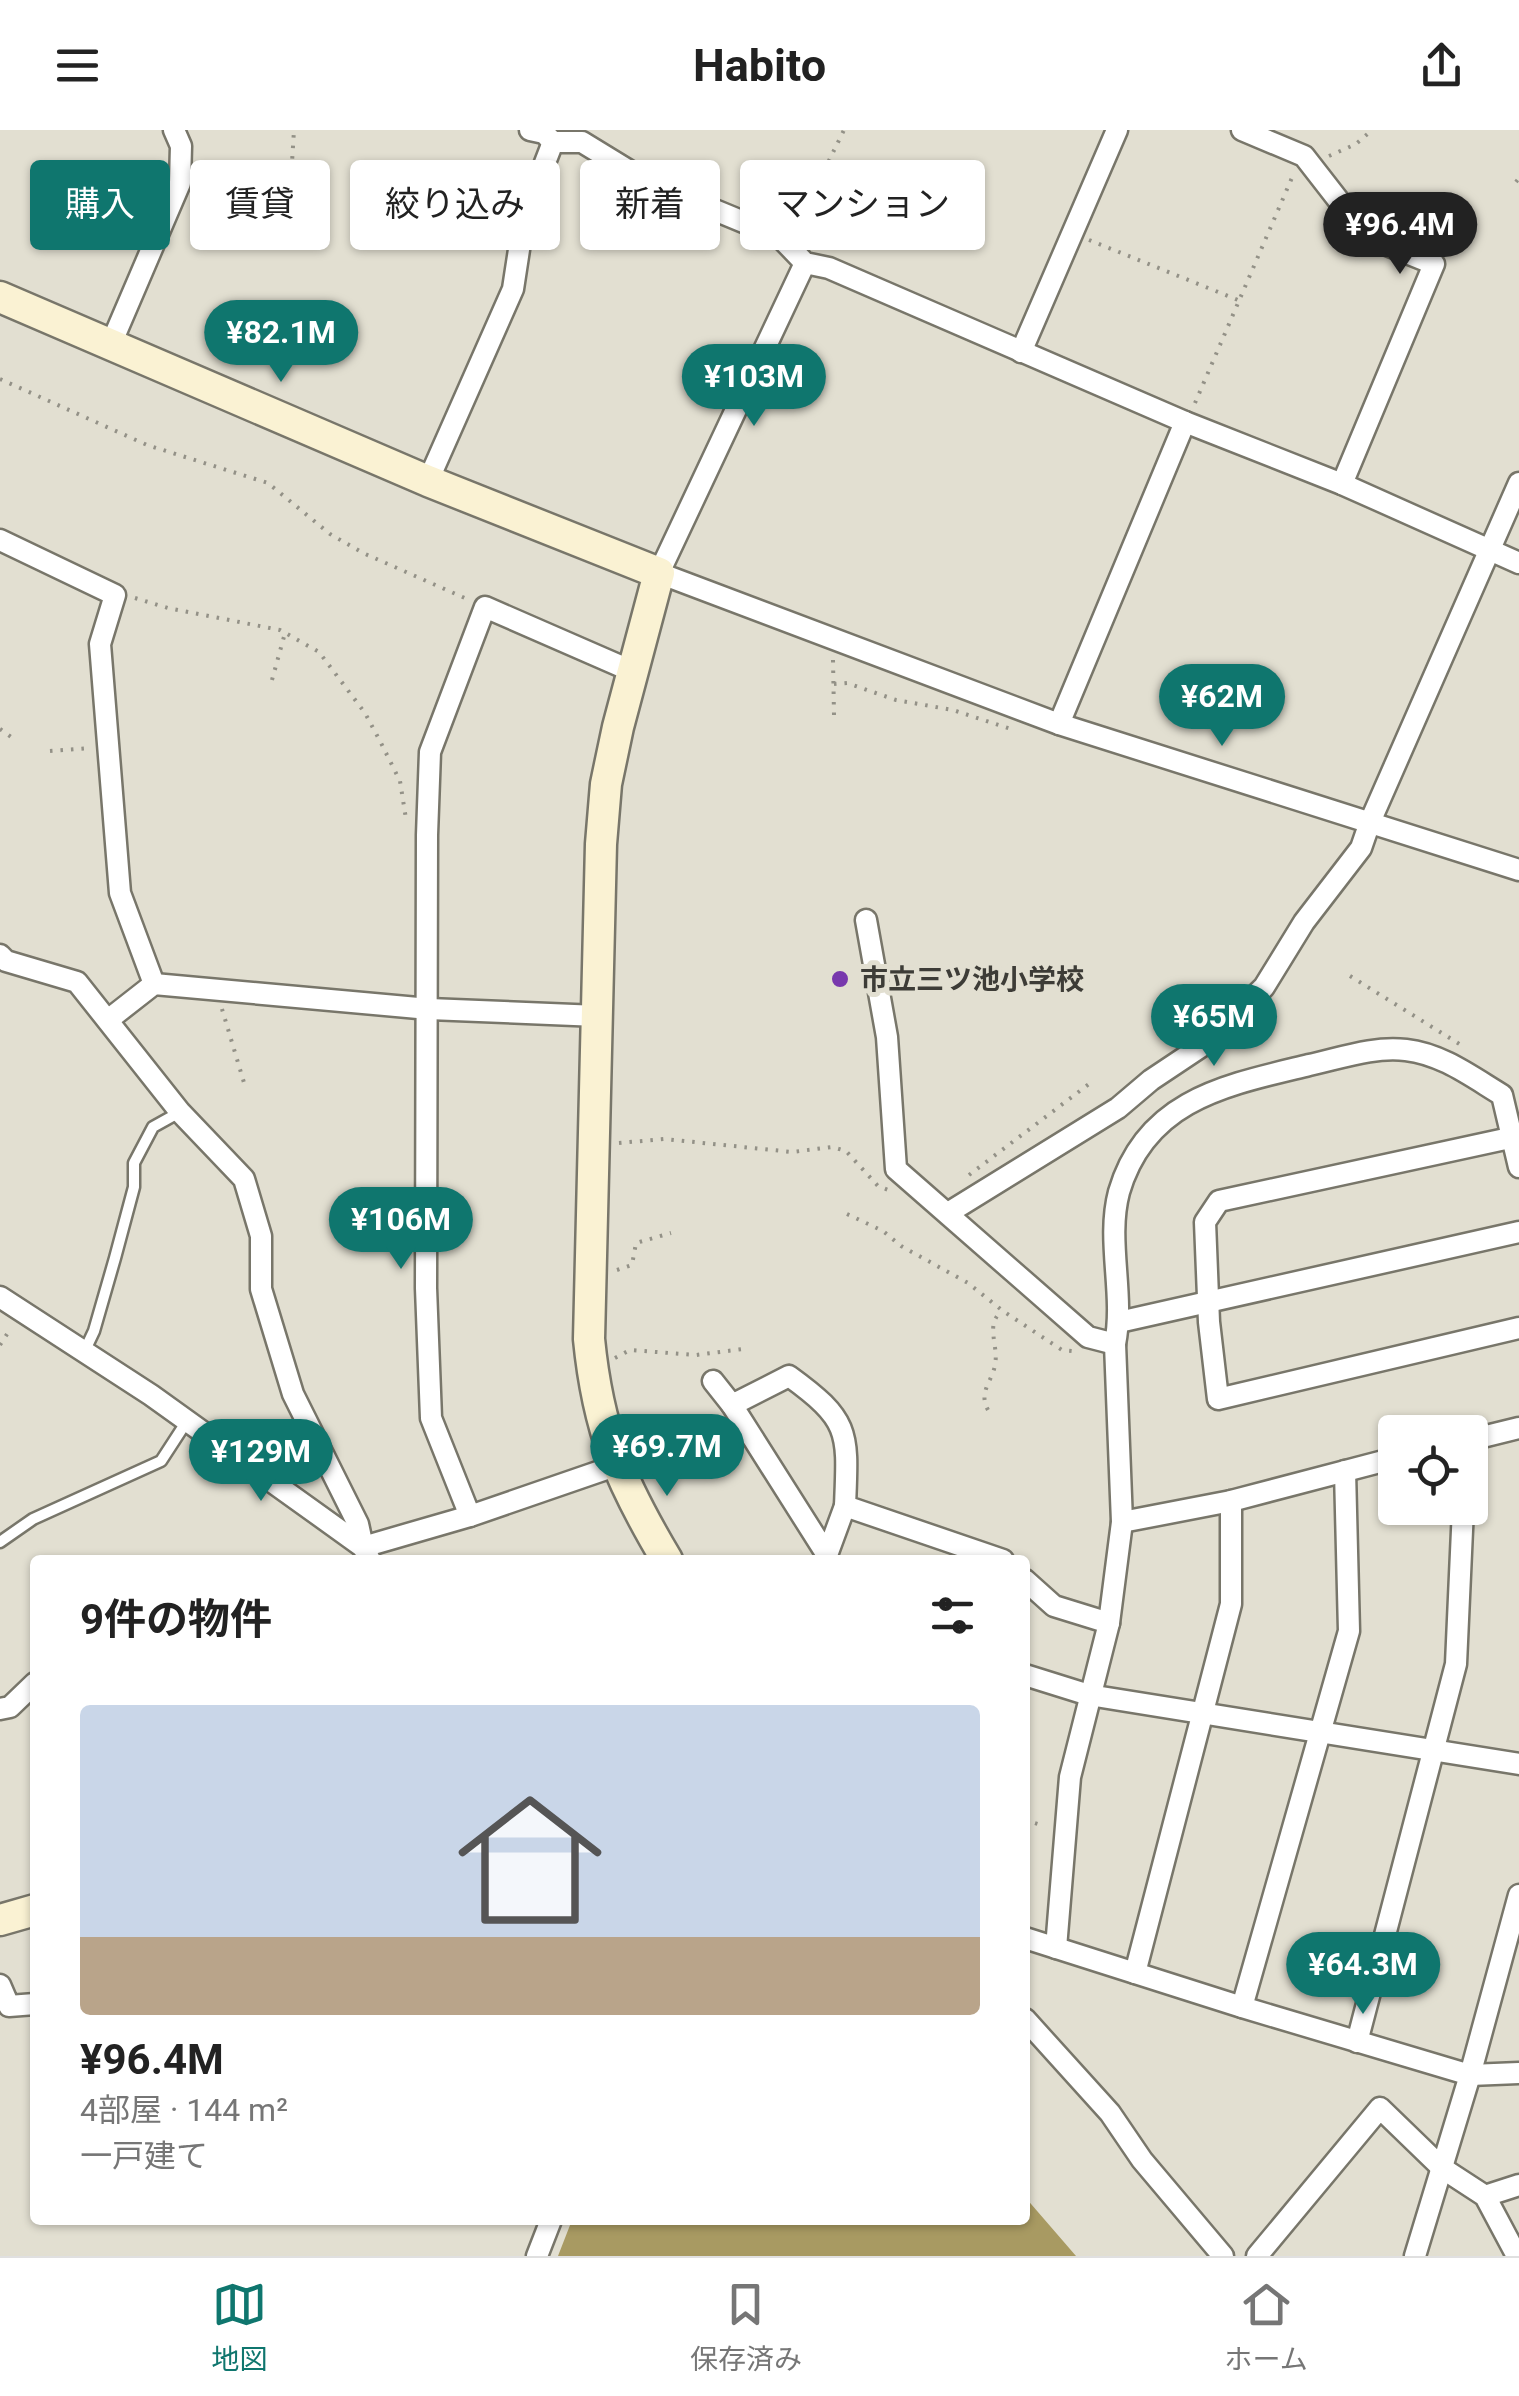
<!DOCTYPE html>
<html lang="ja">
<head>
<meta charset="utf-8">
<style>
  :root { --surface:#fff; --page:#f6f6f6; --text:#222; --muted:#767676; --line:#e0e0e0; --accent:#0f766e }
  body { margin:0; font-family:Roboto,"Noto Sans JP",sans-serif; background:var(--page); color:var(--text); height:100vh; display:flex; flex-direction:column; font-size:38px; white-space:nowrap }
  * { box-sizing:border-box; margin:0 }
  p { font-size:32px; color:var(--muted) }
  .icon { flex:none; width:55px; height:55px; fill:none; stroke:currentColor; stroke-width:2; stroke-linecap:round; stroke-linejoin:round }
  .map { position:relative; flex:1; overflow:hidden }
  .details { position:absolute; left:30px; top:1425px; width:1000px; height:670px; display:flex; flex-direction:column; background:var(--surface); border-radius:10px; box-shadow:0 2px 8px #0004 }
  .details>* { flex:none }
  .top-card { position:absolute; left:30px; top:30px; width:1000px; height:90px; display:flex; gap:20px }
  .controls { position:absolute; left:1378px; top:1285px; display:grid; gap:20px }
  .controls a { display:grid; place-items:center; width:110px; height:110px; border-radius:10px; background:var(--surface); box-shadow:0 2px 8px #0004; font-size:50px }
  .price { position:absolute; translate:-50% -85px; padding:0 22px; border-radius:35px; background:var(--accent); color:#fff; font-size:32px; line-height:65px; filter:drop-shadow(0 2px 5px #0008) }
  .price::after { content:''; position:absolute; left:50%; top:60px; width:30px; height:22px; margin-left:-15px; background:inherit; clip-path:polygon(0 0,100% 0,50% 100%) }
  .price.active { background:#222; color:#fff }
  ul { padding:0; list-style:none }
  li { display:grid; align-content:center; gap:20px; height:530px; padding:0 50px }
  li span { display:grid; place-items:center; height:310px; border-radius:10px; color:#555 }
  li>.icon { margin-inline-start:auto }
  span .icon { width:180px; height:180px; fill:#fffc; stroke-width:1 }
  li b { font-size:42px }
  h2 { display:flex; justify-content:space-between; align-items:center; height:120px; padding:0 50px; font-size:42px }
  .chip { padding:0 35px; border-radius:10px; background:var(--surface); box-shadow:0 2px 8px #0004; font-size:35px; line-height:90px }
  .chip.active { background:var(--accent); color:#fff }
  header { display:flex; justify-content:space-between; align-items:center; height:130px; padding:0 50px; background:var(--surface); font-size:45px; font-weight:700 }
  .tabs { display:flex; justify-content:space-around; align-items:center; height:140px; border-top:2px solid var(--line); background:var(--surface); font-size:28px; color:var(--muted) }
  .tabs a { display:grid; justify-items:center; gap:5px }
  .tabs .active { color:var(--accent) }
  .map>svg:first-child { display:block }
</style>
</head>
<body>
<header><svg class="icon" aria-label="menu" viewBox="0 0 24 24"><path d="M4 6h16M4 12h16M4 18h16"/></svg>Habito<svg class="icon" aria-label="share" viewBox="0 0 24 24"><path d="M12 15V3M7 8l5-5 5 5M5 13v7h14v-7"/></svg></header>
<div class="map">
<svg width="1519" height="2126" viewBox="0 0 1519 2126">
  <rect width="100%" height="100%" fill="#e2dfd1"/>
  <!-- water -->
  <polygon fill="#a89a62" points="1025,2067 1076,2126 558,2126 572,2090 1025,2090"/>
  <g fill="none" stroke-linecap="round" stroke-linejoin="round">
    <defs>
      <g id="lane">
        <polyline points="85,1220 94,1201 115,1128 134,1057 134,1033 153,997 180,982"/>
        <polyline points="0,1412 33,1389 161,1331 187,1291"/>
      </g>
      <g id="street">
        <polyline points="530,0 544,3 553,12"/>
        <polyline points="1242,0 1304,26 1367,107 1434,134 1342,354"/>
        <polyline points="805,133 659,443 1059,594 1519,740"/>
        <polyline points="111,214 180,53 181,16 174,0"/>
        <polyline points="1021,222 1117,0"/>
        <polyline points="428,351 513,159 524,87 553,12 582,12 649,53 780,107 805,133 829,138 1185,292 1342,354 1519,433"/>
        <polyline points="0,410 115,465 100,514 120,763 154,854"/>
        <polyline points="1059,594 1185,292"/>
        <polyline points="866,790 887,907 896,1039 1088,1207 1115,1214"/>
        <polyline points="0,825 6,831 77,852 180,982 244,1049 261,1106 261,1159 293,1264 358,1394 363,1417 370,1430"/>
        <polyline points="108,890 154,854 429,879 598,886"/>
        <polyline points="1519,1006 1219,1071 1205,1092 1209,1192 1218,1269 1519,1198"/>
        <polyline points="948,1083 1118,978 1151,950 1208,912 1264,857 1304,792 1361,718 1370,692 1519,353"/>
        <polyline points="0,1167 151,1265 363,1417"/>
        <polyline points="1119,1192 1519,1102"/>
        <path d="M713 1251 732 1275 789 1246C851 1291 848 1302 845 1376L1003 1430"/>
        <polyline points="732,1275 827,1425 845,1376"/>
        <polyline points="1470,1310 1519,1298"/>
        <polyline points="470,1386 431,1288 426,1158 427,705 430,622 485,477 634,542"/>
        <polyline points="1122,1392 1231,1371 1395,1328"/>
        <polyline points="363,1417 470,1386 615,1336"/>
        <polyline points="1025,1450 1054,1476 1109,1493"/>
        <polyline points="1025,1545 1089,1565 1519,1634"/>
        <polyline points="0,1579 10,1577 35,1553"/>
        <polyline points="1025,1808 1242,1877 1470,1945 1519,1943"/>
        <path d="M1056 1818 1070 1647 1109 1493 1122 1392 1115 1214C1125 1164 1106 1111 1119 1062 1146 969 1227 955 1309 935 1341 928 1374 916 1406 920 1442 924 1472 947 1502 965L1519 1037"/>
        <polyline points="1135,1843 1231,1474 1231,1371"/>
        <polyline points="0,1855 9,1876 35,1874"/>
        <polyline points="1242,1877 1349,1501 1345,1341"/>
        <polyline points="1025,1889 1110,1983 1142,2030 1223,2126"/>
        <polyline points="1357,1912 1456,1534 1463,1378"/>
        <polyline points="1485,2066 1519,2055"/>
        <polyline points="537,2126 551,2090"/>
        <polyline points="1257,2126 1380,1978 1442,2038 1485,2066 1517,2126"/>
        <polyline points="1415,2126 1470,1945 1519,1765"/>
      </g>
      <g id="secondary">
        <path d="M0 167 428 351 659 443 618 597 606 654 601 714 589 1209C598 1301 620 1351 667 1430"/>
        <polyline points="0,1790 35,1780"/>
      </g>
    </defs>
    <!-- lane casing -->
    <use href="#lane" stroke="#78766a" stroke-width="15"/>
    <!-- street casing -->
    <use href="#street" stroke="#78766a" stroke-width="25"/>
    <!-- secondary casing -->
    <use href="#secondary" stroke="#78766a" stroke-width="35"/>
    <!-- path -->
    <g stroke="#939187" stroke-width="4" stroke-dasharray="2.5 8" stroke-linecap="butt">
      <polyline points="1329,26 1356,14 1372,0"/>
      <polyline points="1516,52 1519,48"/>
      <polyline points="789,79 798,67 820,49 844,0"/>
      <polyline points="289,81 294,0"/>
      <polyline points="1089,110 1238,170"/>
      <polyline points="0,249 147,315 268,353 330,404 363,423 467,469"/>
      <polyline points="1195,273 1294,43"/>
      <polyline points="135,468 168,478 280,500 319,522 365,583 380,611 400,651 406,689"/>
      <polyline points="833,530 834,585"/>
      <polyline points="272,550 285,503"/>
      <polyline points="834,554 847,553 896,570 953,580 1011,599"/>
      <polyline points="0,599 14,609"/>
      <polyline points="50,621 90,618"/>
      <polyline points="1350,846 1461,915"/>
      <polyline points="222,879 245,956"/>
      <polyline points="619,1013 664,1009 792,1022 832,1017 846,1021 878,1056 891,1061"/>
      <polyline points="969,1045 1089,954"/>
      <polyline points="847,1084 883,1101 901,1116 968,1153 1003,1181 1062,1220 1072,1221"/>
      <polyline points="617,1140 632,1135 636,1113 671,1103"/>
      <polyline points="0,1215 11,1198"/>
      <polyline points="615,1228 630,1220 696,1225 743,1219"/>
      <path d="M988 1280C978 1262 992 1252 995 1235 999 1216 985 1195 1001 1182"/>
      <polyline points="1025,1690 1044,1696"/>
    </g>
    <!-- lane -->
    <use href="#lane" stroke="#fff" stroke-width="10"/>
    <!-- street -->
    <use href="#street" stroke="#fff" stroke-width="20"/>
    <!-- secondary -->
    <use href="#secondary" stroke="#faf2d3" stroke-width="30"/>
  </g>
  <!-- markers -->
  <circle fill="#7838ad" stroke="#e2dfd1" stroke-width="4" cx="840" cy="849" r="10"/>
  <g text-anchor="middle" stroke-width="10" stroke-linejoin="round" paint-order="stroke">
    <!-- poi labels -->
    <g font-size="28" font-weight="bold" fill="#3d3c37" stroke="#e2dfd1" text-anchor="start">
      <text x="860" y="859">市立三ツ池小学校</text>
    </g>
  </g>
</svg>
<div class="controls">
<a><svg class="icon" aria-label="locate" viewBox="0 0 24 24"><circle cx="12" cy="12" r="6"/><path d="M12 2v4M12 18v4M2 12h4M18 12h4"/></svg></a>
</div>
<b class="price active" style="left:1400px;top:147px">¥96.4M</b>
<b class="price" style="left:281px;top:255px">¥82.1M</b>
<b class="price" style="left:754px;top:299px">¥103M</b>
<b class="price" style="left:1222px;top:619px">¥62M</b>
<b class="price" style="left:1214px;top:939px">¥65M</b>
<b class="price" style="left:401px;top:1142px">¥106M</b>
<b class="price" style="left:667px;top:1369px">¥69.7M</b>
<b class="price" style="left:261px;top:1374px">¥129M</b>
<b class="price" style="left:1363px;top:1887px">¥64.3M</b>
<div class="top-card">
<a class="chip active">購入</a>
<a class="chip">賃貸</a>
<a class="chip">絞り込み</a>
<a class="chip">新着</a>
<a class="chip">マンション</a>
</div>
<section class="details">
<h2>9件の物件<svg class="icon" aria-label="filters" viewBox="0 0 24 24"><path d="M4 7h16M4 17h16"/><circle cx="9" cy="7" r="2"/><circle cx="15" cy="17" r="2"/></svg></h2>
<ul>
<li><span style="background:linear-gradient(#c9d6e8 75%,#b9a48a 0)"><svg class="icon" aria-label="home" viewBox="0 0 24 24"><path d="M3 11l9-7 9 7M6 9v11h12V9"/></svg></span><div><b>¥96.4M</b><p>4部屋 · 144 m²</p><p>一戸建て</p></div></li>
</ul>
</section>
</div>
<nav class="tabs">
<a class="active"><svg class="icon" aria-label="map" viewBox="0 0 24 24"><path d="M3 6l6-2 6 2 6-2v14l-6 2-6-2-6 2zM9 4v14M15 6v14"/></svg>地図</a>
<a><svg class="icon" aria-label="saved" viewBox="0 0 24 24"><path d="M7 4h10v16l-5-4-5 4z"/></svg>保存済み</a>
<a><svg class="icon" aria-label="home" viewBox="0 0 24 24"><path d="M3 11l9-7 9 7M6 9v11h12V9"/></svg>ホーム</a>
</nav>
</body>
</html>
